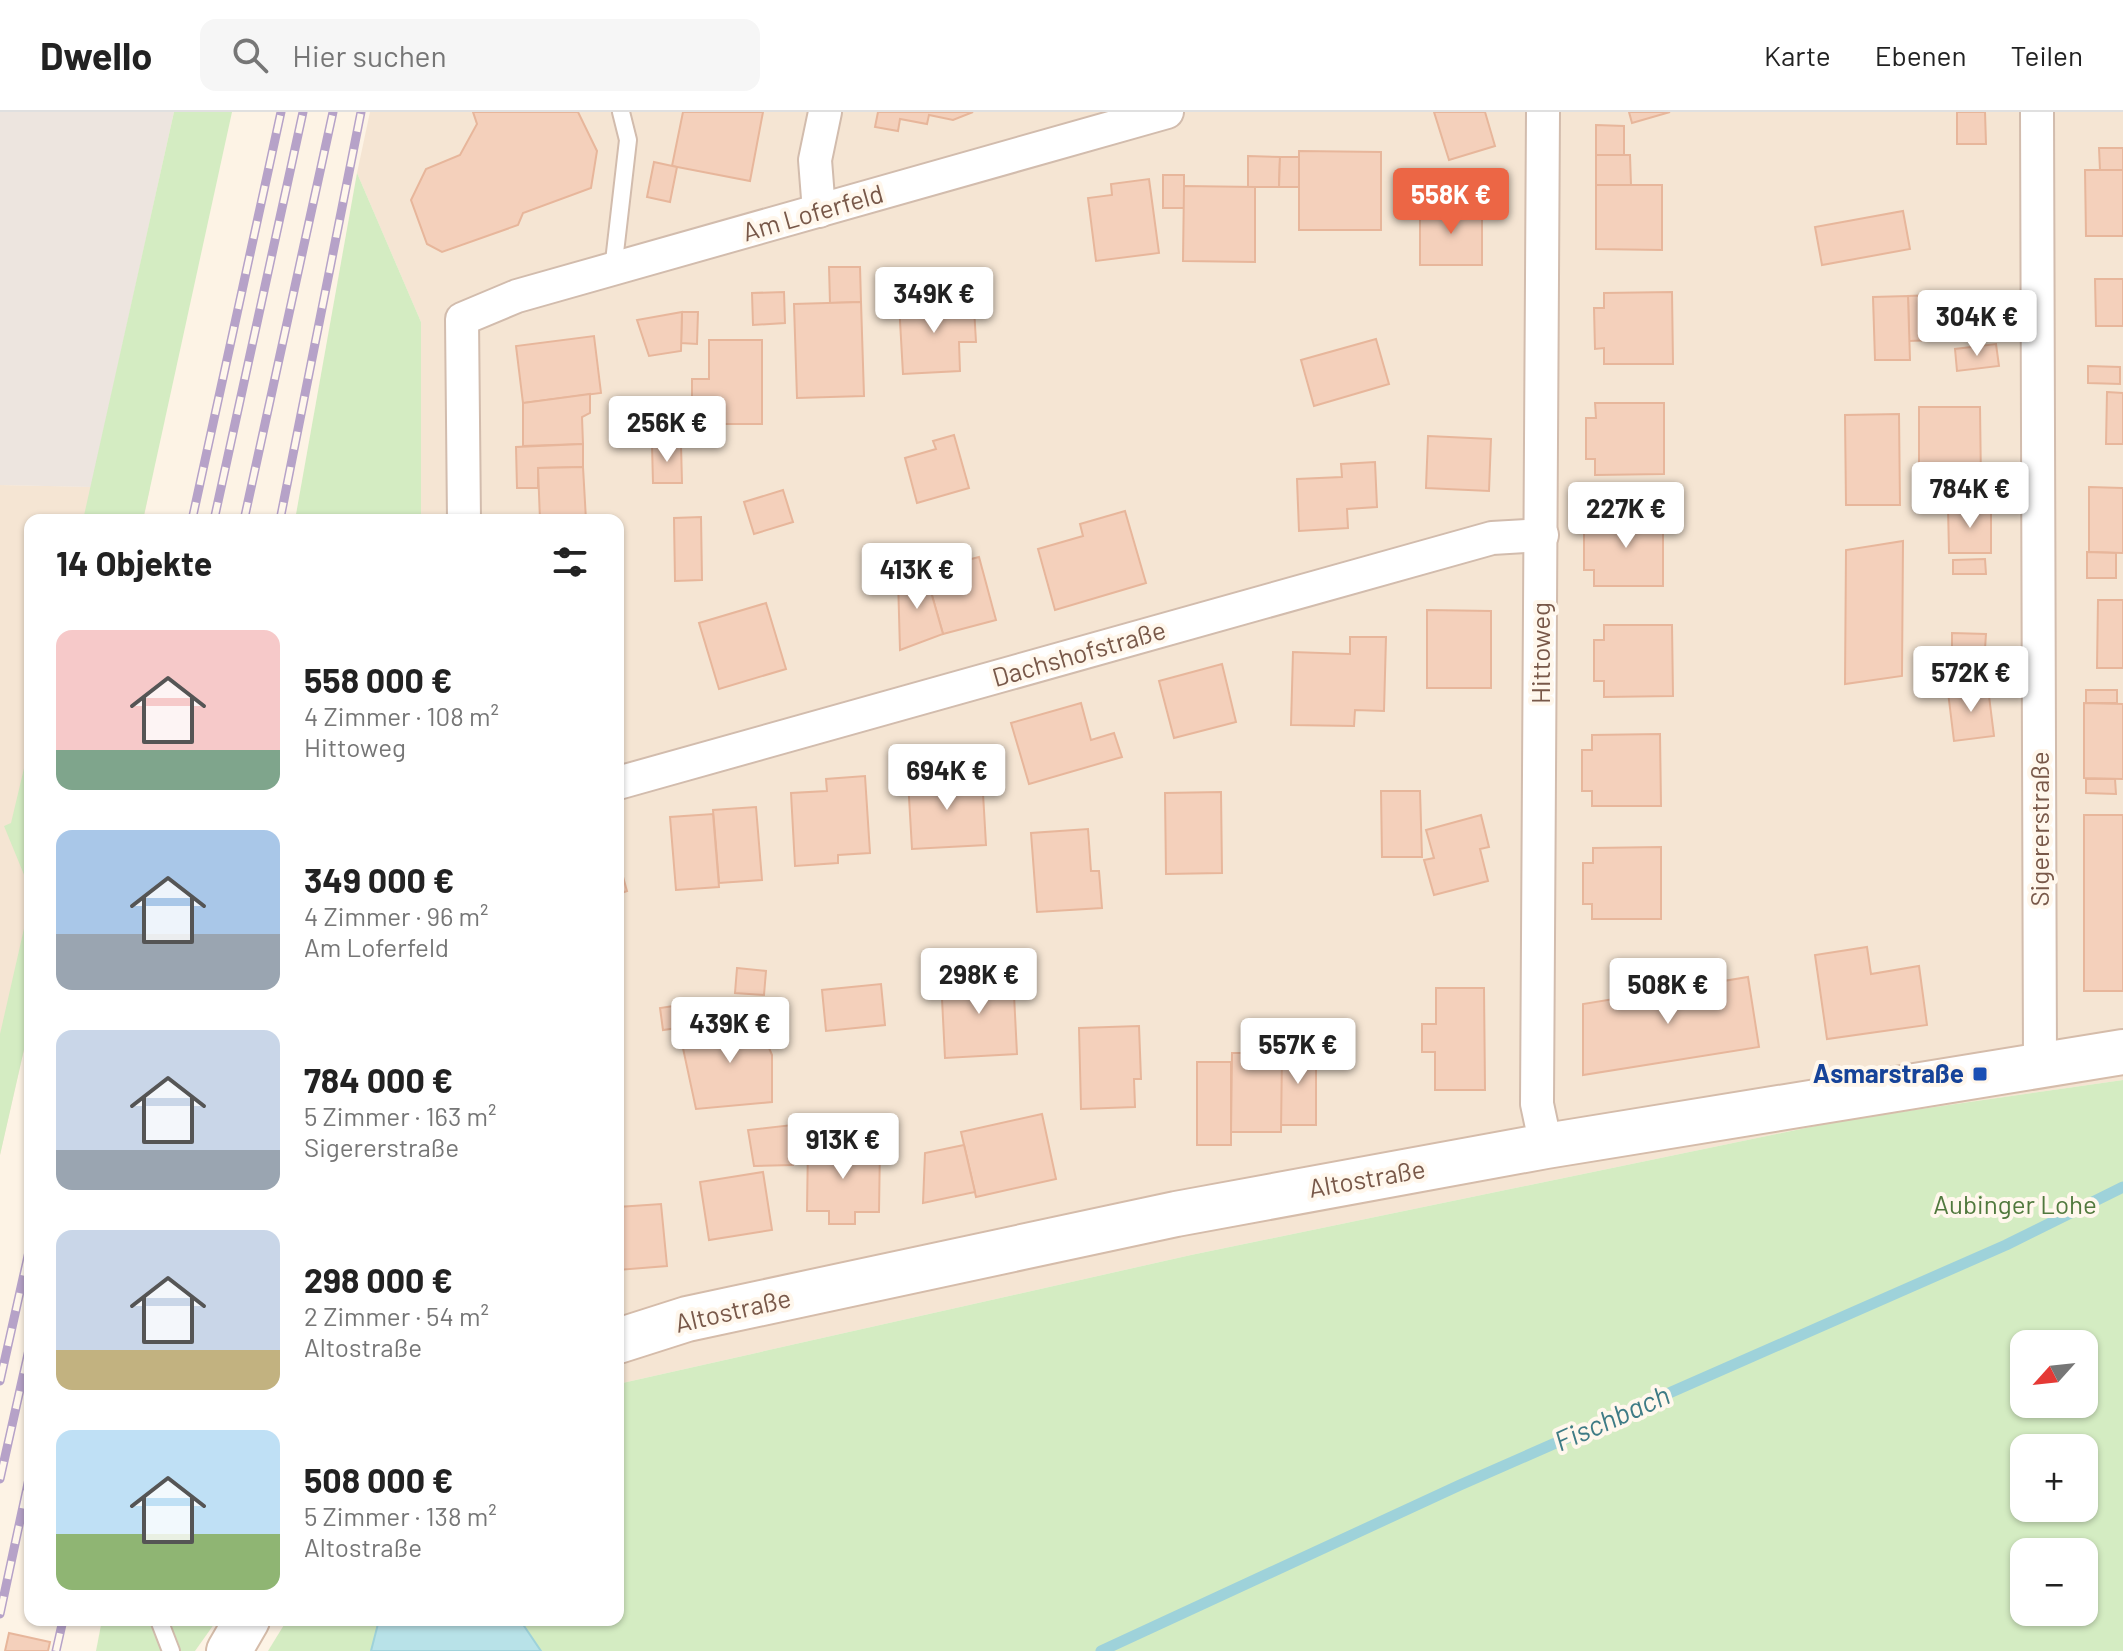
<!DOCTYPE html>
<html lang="de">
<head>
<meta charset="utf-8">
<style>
  :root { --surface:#fff; --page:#f6f6f6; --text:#222; --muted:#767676; --line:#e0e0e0; --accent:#ec6645 }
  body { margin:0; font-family:Barlow,sans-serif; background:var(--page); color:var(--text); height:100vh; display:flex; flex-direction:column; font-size:30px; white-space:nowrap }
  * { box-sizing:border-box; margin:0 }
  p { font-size:26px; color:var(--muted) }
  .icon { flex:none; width:44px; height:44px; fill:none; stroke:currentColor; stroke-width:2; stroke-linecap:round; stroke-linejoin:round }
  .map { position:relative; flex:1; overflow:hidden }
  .details { position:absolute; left:24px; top:402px; width:600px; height:1112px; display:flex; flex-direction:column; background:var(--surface); border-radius:16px; box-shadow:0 2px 6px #0004 }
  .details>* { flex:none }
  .needle { width:52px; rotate:243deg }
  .fabs { position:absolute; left:2010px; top:1218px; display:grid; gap:16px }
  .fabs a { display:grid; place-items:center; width:88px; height:88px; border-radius:16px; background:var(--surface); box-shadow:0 2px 6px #0004; font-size:40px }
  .price { position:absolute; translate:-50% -68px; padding:0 18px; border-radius:8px; background:#fff; color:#222; font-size:26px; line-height:52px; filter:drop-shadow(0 2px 4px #0008) }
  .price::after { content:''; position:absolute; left:50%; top:48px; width:24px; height:18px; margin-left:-12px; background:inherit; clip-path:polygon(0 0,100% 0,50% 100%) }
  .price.selected { background:var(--accent); color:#fff }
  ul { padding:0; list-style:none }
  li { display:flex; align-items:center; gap:24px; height:200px; padding:0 32px }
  li span { display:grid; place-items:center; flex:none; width:224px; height:160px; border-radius:16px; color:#555 }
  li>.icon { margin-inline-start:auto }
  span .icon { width:96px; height:96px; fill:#fffc; stroke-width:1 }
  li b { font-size:34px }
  h2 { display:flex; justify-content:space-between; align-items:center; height:96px; padding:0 32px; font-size:34px }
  header { display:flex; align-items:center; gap:48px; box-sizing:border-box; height:112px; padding:0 40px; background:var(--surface); border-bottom:2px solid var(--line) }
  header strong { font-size:38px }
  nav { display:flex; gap:44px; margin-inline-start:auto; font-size:28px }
  .search { width:560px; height:72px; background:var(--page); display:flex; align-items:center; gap:20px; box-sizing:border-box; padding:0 28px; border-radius:16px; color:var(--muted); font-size:30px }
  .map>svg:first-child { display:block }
</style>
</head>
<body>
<header>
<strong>Dwello</strong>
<div class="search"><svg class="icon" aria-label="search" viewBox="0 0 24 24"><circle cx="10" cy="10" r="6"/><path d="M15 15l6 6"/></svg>Hier suchen</div>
<nav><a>Karte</a><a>Ebenen</a><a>Teilen</a></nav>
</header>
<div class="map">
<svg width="2123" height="1539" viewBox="0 0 2123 1539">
  <rect width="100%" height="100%" fill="#fdf3e5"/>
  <!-- residential -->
  <g fill="#f5e5d3">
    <polygon points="370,0 2123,0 2123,968 1844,1008 1191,1143 618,1272 618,408 421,408 421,210 357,61"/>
    <polygon points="0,373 150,376 143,408 30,408 30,911 0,1043"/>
  </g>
  <!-- industrial -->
  <polygon fill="#ede5df" points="0,0 174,0 91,375 0,373"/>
  <!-- green -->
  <g fill="#d4ecc2" fill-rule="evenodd">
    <polygon points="174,0 232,0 143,408 83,408"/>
    <polygon points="357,61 421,210 421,408 295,408"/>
    <polygon points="30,631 30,911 0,1043 0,922 28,799 27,770 4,714 11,711"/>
    <path d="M2123 968V1539H541L520 1508H618V1272L1191 1143 1844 1008ZM2024 1232H2084V1292H2024ZM2024 1336H2084V1396H2024ZM2024 1440H2084V1500H2024Z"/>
    <polygon points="102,1508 217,1508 195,1539 96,1539"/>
    <polygon points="287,1508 379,1508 371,1539 268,1539"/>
  </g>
  <!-- water -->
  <polygon fill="#b8e2e8" stroke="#9ed2da" stroke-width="2" points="379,1508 520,1508 541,1539 371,1539"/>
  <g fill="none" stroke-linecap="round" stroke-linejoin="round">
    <!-- stream -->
    <polyline stroke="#9ed2da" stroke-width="11" points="1101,1539 1460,1373 2006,1133 2123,1075"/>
  </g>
  <!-- building -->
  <g fill="#f4d0bb" stroke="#e7b69b" stroke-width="2">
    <polygon points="473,0 578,0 597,39 591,76 523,101 518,113 442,140 427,132 411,88 426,57 460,43 477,12"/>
    <polygon points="683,0 763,0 750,69 672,54"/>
    <polygon points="878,0 973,0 953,8 929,3 927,12 900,7 898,19 875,15"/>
    <polygon points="1434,0 1485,0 1495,34 1449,48"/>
    <polygon points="1629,0 1670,0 1632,11"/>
    <polygon points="1957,0 1985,0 1986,32 1957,32"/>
    <polygon points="1596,13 1624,14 1624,43 1596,43"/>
    <polygon points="2099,36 2123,36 2123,58 2100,58"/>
    <polygon points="1299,39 1381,40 1381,118 1299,118"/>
    <polygon points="1596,43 1630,43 1631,73 1596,73"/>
    <polygon points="1248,44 1280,45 1279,75 1248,75"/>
    <polygon points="1280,45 1299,45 1299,75 1279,75"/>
    <polygon points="654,50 677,55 670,90 647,85"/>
    <polygon points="2085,58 2123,58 2123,124 2086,124"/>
    <rect x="1163" y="63" width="21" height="33"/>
    <polygon points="1149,67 1159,141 1096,149 1088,86 1112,83 1111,72"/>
    <polygon points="1596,73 1662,73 1662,138 1596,137"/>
    <polygon points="1184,74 1255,75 1255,150 1183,149"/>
    <rect x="1420" y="96" width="62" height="57"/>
    <polygon points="1903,99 1910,137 1822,153 1815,115"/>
    <polygon points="829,155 860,155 861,190 830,191"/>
    <polygon points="2095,167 2123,167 2123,214 2096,214"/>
    <polygon points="784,180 785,211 753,213 752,181"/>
    <polygon points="1672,180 1673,252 1604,252 1604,236 1595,237 1594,196 1604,196 1604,181"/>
    <polygon points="1959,182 1961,227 1909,229 1908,184"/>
    <polygon points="1908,184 1910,248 1875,248 1873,185"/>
    <polygon points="958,188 959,197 974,196 976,230 959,230 960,259 903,262 899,191"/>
    <polygon points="861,190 864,284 797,286 794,192"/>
    <polygon points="682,200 698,200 697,232 681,231"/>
    <polygon points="682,200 681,239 649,244 637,208"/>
    <polygon points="594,224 601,281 523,291 516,234"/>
    <polygon points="1376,227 1389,272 1314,294 1301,248"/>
    <polygon points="709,228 762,228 762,312 721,312 720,321 692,320 692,267 709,267"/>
    <polygon points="1996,232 1999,254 1957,259 1955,237"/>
    <polygon points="2088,254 2120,255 2120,272 2088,271"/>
    <polygon points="2107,280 2123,281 2123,332 2106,332"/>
    <polygon points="590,282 590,301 582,305 583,332 523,334 523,291"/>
    <polygon points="1595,291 1664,291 1664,362 1595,363 1595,347 1586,347 1586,306 1596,306"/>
    <polygon points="1919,295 1980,295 1981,371 1919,372"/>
    <polygon points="1899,302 1900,393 1846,393 1845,303"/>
    <polygon points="954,323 969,376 917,391 905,346 936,337 933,329"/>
    <polygon points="1428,324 1491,327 1489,379 1426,376"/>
    <polygon points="583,332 583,355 538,356 538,376 517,376 516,335"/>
    <polygon points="652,333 681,333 682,371 653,371"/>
    <polygon points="1375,350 1377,395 1347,397 1348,416 1299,419 1297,367 1342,365 1341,352"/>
    <polygon points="583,355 586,408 540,408 538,356"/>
    <polygon points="2089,375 2123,376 2123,441 2089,440"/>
    <polygon points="783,378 793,410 754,422 744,390"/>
    <polygon points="1948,395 1991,395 1991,441 1949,441"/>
    <polygon points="1125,399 1146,471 1055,498 1038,437 1083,424 1080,412"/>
    <polygon points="1594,402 1663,402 1663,474 1594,474 1594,458 1584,458 1584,418 1594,417"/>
    <polygon points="701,405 702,468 675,469 674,406"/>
    <polygon points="1903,429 1902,564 1845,572 1846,438"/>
    <polygon points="2087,440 2116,441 2116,466 2087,466"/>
    <polygon points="979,445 996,508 943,522 925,459"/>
    <polygon points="1985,447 1986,462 1953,462 1953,448"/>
    <polygon points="925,459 943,522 900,538 898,467"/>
    <polygon points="2098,488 2123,488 2123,556 2097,556"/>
    <polygon points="766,491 786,557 719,577 699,511"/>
    <polygon points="1427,498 1491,499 1491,576 1427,576"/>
    <polygon points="1604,513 1672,513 1673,584 1604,585 1604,569 1594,569 1594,528 1604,528"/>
    <polygon points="1952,521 1986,522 1985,537 1952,536"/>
    <polygon points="1350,525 1386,525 1384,599 1355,598 1354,614 1291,613 1293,540 1350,542"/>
    <polygon points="1952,536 1985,537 1985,553 1952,552"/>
    <polygon points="1222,552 1236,610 1174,626 1159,569"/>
    <polygon points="1988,576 1994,624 1954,629 1948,580"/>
    <rect x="2086" y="578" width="31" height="13"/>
    <polygon points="1081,591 1091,628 1114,621 1122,645 1029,672 1011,611"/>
    <polygon points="2084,591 2123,592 2123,667 2084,666"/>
    <polygon points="1660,622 1661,694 1592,694 1592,679 1582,679 1582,638 1592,638 1592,623"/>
    <polygon points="865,664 870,741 838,743 838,751 795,754 791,681 827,679 826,667"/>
    <polygon points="982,664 986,733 912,737 908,668"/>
    <polygon points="2086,667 2115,667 2116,682 2086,681"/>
    <polygon points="1381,679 1420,679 1422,745 1382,745"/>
    <polygon points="1221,680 1222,761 1166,762 1165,681"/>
    <polygon points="756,695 762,768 719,771 713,698"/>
    <polygon points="713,702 719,775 676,778 670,705"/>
    <polygon points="1481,703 1489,735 1480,737 1488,769 1434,783 1424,748 1434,746 1426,718"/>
    <rect x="2084" y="703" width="39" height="176"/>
    <polygon points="1088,717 1091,759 1099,759 1102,796 1037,800 1031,721"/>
    <polygon points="1661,735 1661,807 1592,807 1592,792 1583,792 1583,751 1593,751 1593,736"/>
    <polygon points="618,747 627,779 618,782"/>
    <polygon points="1867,835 1871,862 1919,854 1927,913 1827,927 1815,843"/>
    <polygon points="737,856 766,859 764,883 735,881"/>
    <polygon points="1013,863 1017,942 945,946 941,867"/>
    <polygon points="1748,865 1759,935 1583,963 1583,892"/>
    <polygon points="881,872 885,913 826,919 822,878"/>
    <polygon points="1436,876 1484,876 1485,978 1435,978 1435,940 1422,940 1422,912 1436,912"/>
    <polygon points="687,892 691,914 663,918 660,896"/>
    <polygon points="755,903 772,943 772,990 696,997 681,927"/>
    <polygon points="1139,914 1141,967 1134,967 1135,995 1081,997 1079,916"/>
    <rect x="1281" y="934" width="35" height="79"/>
    <polygon points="1232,941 1282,941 1281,1020 1231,1020"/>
    <rect x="1197" y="950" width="34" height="83"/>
    <polygon points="1042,1002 1056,1067 976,1085 961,1020"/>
    <polygon points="792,1003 822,1003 823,1033 808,1032 808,1048 794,1048"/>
    <polygon points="792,1013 793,1053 754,1054 748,1018"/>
    <polygon points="808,1032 880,1033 879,1100 855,1100 855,1112 829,1112 829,1099 807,1099"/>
    <polygon points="964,1033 975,1080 923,1091 925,1041"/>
    <polygon points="763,1060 772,1118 709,1128 700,1070"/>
    <polygon points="661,1092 667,1154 618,1158 618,1095"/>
    <polygon points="9,1521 50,1530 48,1539 5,1539"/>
  </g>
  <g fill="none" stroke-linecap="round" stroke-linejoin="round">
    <defs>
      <g id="service">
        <polyline points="613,158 628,28 621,0"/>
        <polyline points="159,1508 171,1539"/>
      </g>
      <g id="minor">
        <polyline points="1543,0 1537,992 1546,1034"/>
        <polyline points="2037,0 2040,953"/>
        <polyline points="819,99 815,48 825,0"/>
        <polyline points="464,408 462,207 517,184 1167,0"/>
        <polyline points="618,671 1492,426 1542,423"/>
      </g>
      <g id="secondary">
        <polyline points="618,1229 687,1207 1176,1102 1546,1034 2123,940"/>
        <polyline points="229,1539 247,1508"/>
      </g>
    </defs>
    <!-- service casing -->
    <use href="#service" stroke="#d2bcad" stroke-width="20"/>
    <!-- minor casing -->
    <use href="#minor" stroke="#d2bcad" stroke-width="36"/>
    <!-- secondary casing -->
    <use href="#secondary" stroke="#d5bcaa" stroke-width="48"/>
    <!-- service -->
    <use href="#service" stroke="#fff" stroke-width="16"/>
    <!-- minor -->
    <use href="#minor" stroke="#fff" stroke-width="32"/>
    <!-- secondary -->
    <use href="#secondary" stroke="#fff" stroke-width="44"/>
    <defs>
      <g id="rail">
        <polyline points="192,408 281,0"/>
        <polyline points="214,408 303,0"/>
        <polyline points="244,408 333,0"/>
        <polyline points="280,408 361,0"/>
        <polyline points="0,1269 30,1135"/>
        <polyline points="0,1367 30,1233"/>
        <polyline points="0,1502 30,1362"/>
        <polyline points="56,1539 63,1508"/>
      </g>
    </defs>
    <!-- rail casing -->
    <use href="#rail" stroke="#b6a2c8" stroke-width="9"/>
    <!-- rail -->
    <use href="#rail" stroke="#fff7ec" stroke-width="6" stroke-dasharray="18" stroke-linecap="butt"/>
  </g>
  <!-- markers -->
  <rect fill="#1a4fb4" stroke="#fff7ec" stroke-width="3" x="1972" y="954" width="16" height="16" rx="4"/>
  <g text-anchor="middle" stroke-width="8" stroke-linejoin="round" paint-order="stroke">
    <!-- street labels -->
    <g font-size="26" fill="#785849" stroke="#fff7ec">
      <text transform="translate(813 101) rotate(-16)" y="9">Am Loferfeld</text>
      <text transform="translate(1541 541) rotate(-90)" y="9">Hittoweg</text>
      <text transform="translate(1079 542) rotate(-16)" y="9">Dachshofstraße</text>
      <text transform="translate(2040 717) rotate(-90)" y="9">Sigererstraße</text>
      <text transform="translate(1367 1067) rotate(-10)" y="9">Altostraße</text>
      <text transform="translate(733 1199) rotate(-13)" y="9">Altostraße</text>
    </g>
    <!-- transit labels -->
    <g font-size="26" font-weight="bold" fill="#164399" stroke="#fff7ec" text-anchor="end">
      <text x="1964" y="971">Asmarstraße</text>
    </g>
    <!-- park labels -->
    <g font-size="26" fill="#50783d" stroke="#fff7ec">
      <text x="2015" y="1102">Aubinger Lohe</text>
    </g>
    <!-- water labels -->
    <g font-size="28" font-style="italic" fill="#3e7b85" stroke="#fff7ec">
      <text transform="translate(1612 1306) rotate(-24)" y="10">Fischbach</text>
    </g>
  </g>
</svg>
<div class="fabs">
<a><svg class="needle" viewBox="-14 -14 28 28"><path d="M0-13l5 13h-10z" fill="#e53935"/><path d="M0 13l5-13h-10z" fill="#767676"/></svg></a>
<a>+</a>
<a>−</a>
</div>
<b class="price selected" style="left:1451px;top:124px">558K €</b>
<b class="price" style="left:934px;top:223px">349K €</b>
<b class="price" style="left:1977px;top:246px">304K €</b>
<b class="price" style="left:667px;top:352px">256K €</b>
<b class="price" style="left:1970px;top:418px">784K €</b>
<b class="price" style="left:1626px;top:438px">227K €</b>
<b class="price" style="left:917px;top:499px">413K €</b>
<b class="price" style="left:1971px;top:602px">572K €</b>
<b class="price" style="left:947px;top:700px">694K €</b>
<b class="price" style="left:979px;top:904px">298K €</b>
<b class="price" style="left:1668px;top:914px">508K €</b>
<b class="price" style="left:730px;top:953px">439K €</b>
<b class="price" style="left:1298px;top:974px">557K €</b>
<b class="price" style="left:843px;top:1069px">913K €</b>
<section class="details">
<h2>14 Objekte<svg class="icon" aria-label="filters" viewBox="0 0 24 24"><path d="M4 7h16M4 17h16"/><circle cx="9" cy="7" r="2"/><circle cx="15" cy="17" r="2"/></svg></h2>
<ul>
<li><span style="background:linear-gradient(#f6c9c9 75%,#7fa58c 0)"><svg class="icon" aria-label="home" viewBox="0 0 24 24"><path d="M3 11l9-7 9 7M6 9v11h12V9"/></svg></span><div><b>558 000 €</b><p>4 Zimmer · 108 m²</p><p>Hittoweg</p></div></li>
<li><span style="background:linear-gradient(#a9c7e8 65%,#9aa5b1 0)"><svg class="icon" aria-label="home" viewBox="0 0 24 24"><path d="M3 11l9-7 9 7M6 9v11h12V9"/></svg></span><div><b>349 000 €</b><p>4 Zimmer · 96 m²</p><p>Am Loferfeld</p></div></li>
<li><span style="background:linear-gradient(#c9d6e8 75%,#9aa5b1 0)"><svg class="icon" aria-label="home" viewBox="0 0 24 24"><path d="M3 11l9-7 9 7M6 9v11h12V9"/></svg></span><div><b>784 000 €</b><p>5 Zimmer · 163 m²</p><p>Sigererstraße</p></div></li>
<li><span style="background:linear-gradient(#c9d6e8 75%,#c2b280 0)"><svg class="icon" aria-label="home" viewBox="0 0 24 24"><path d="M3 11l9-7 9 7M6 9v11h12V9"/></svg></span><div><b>298 000 €</b><p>2 Zimmer · 54 m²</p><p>Altostraße</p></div></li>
<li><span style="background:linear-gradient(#bfe0f5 65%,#8fb573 0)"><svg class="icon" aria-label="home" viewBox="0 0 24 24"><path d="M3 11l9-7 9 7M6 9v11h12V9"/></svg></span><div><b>508 000 €</b><p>5 Zimmer · 138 m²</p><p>Altostraße</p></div></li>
</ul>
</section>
</div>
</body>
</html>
